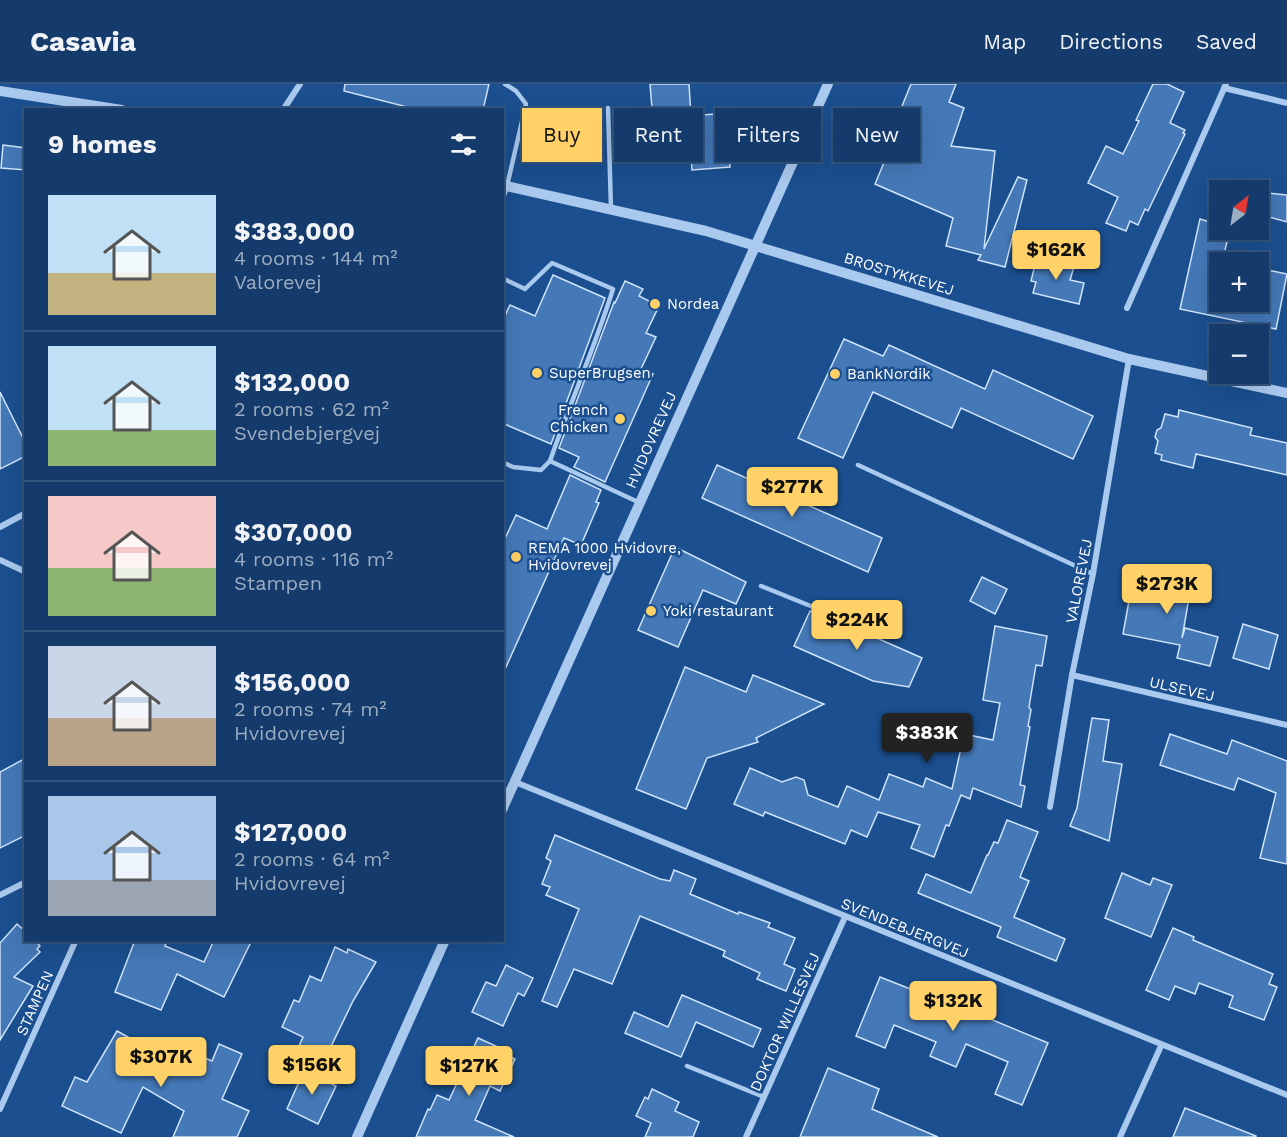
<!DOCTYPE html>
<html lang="en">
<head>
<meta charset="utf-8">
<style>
  :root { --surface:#143b6b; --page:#214673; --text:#f1f3f6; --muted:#9dadc1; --line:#33557e; --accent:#ffd166 }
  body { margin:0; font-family:"Work Sans",sans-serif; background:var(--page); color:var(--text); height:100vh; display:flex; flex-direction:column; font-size:22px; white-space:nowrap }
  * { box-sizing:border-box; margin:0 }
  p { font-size:20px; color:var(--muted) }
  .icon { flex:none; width:33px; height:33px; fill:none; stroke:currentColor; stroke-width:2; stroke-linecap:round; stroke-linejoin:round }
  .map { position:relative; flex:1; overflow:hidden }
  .drawer { position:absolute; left:24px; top:24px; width:480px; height:834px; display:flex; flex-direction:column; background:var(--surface); border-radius:0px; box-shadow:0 6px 24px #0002,0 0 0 2px var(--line) }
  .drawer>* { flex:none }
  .hud { position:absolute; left:522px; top:24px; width:570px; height:54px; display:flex; gap:12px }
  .needle { width:39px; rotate:31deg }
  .fabs { position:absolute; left:1209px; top:96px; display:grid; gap:12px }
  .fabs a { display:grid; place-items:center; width:60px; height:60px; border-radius:0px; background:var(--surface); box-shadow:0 6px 24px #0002,0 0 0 2px var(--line); font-size:30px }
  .price { position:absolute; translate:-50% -51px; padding:0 14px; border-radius:6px; background:var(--accent); color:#111; font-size:20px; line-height:39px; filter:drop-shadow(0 2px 3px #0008) }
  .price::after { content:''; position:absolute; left:50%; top:36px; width:18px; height:14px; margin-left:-9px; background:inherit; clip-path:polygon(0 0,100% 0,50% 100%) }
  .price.active { background:#222; color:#fff }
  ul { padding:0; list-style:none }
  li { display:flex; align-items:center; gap:18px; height:150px; padding:0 24px }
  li+li { border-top:2px solid var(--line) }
  li span { display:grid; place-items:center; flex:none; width:168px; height:120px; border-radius:0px; color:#555 }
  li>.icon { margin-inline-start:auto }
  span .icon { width:72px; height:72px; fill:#fffc; stroke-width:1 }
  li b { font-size:26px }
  h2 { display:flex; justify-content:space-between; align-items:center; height:72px; padding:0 24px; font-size:26px }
  .pill { padding:0 21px; border-radius:0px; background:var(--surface); box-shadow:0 6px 24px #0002,0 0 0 2px var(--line); font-size:21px; line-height:54px }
  .pill.active { background:var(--accent); color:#111 }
  header { display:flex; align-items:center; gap:36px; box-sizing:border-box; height:84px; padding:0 30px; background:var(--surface); border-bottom:2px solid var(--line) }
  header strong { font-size:28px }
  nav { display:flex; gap:33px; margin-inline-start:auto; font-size:21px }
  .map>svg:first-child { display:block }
</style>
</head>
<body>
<header>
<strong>Casavia</strong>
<nav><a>Map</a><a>Directions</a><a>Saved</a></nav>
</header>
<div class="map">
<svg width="1287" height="1053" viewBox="0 0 1287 1053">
  <rect width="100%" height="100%" fill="#1b4f8f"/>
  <!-- building -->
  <g fill="#4478b7" stroke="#cfe3fa" stroke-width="1.5">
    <polygon points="345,0 489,0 483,26 419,26 344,7"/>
    <polygon points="650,0 689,0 691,32 726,29 730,83 692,86 689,46 654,49"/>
    <polygon points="911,0 956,0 949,18 964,24 951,62 995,67 984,165 1018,93 1027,96 1005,183 978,176 981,171 946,162 953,134 875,100 885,76 881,74"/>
    <polygon points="1153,0 1167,0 1184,8 1170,39 1185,46 1183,49 1185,50 1148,127 1145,125 1138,141 1130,137 1126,147 1106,139 1118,113 1088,99 1106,62 1123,70 1139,37 1136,36"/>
    <polygon points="3,61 26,64 26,86 1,84"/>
    <polygon points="1258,108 1287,111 1287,138 1258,130"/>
    <polygon points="1200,135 1220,141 1220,146 1230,146 1222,178 1220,178 1220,218 1258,218 1258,184 1287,190 1276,245 1180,225"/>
    <polygon points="1037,173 1074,183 1070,196 1084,199 1079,220 1033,209 1036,198 1031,197"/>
    <polygon points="553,191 605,214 551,360 502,339 502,238 510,221 535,232"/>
    <polygon points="625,197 643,205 639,212 659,222 646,249 656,253 641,285 653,290 605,398 574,383 579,373 559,364 614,218 615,219"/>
    <polygon points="844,255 883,272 889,261 985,305 993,286 1093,332 1073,375 961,324 952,344 873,308 843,374 798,354"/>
    <polygon points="0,308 26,360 26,372 0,385"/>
    <polygon points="1179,326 1252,344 1250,351 1287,359 1287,391 1196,370 1193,384 1161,376 1162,371 1155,369 1158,357 1155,353 1157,346 1161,344 1165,330 1178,333"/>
    <polygon points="717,381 882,454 868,488 702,414"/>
    <polygon points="570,391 601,406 596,418 599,419 581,461 564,454 502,592 502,461 516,431 547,445"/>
    <polygon points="675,463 746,498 736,520 703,506 678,563 638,546"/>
    <polygon points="1149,483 1193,491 1182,554 1185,544 1218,553 1210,582 1177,574 1180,561 1123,550 1132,500 1145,502"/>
    <polygon points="982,493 1007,505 995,530 970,517"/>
    <polygon points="810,527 820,529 922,574 909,603 873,597 794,562"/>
    <polygon points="1243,540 1278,551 1269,585 1233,574"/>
    <polygon points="995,542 1047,552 1042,582 1036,581 1029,623 1031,626 1028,642 1030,643 1020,701 1025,702 1021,723 973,704 970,715 961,711 949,742 946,741 934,773 911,764 920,741 878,728 867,753 851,746 845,760 765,728 763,732 734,720 750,684 782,698 796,693 804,696 808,711 838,723 847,702 879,716 889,690 923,703 926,694 952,705 964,650 993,656 1000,619 983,616"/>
    <polygon points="685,583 746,608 753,591 824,620 756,654 758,658 707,674 686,725 636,705"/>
    <polygon points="1092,634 1109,636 1103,677 1122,680 1109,757 1070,742 1077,724"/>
    <polygon points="1170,650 1227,670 1232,656 1287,677 1287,780 1260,774 1276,709 1238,694 1234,706 1160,681"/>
    <polygon points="26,674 26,751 0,764 0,688"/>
    <polygon points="1007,736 1038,748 1020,793 1029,797 1014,833 1065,855 1056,877 997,853 1001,843 918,809 926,790 971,809 987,771 988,771 994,758 998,759"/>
    <polygon points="555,751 660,795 670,797 674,786 696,795 690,810 738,830 739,828 770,839 768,843 795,854 784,880 795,885 786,907 757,895 760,889 723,872 725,867 640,832 612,900 574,885 557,923 542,917 579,825 546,811 550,803 542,800 551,777 546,774"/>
    <polygon points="1122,789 1150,801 1153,794 1172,801 1151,853 1105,834"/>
    <polygon points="17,840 26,848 26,856 34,856 40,862 37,865 40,868 14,893 33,902 0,956 0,859"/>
    <polygon points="1173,844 1194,853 1193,856 1273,890 1269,900 1277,903 1264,936 1229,923 1233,912 1199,899 1195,910 1175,902 1169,916 1146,906"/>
    <polygon points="135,856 167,856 165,862 204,878 214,856 252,856 224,913 177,890 161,926 115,908"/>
    <polygon points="335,863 347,869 348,865 376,878 353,917 322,981 296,969 303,953 282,943 294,916 299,918 310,892 321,897"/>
    <polygon points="506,881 533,894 524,912 518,909 503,942 472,928 486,898 496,902"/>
    <polygon points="880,893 923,910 926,902 973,922 971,927 1048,959 1022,1021 995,1010 1008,978 966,960 956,983 930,972 936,958 894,941 885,964 856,952"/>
    <polygon points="682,911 761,945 753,963 696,938 681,973 625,949 634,928 668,943"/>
    <polygon points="117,947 160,971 165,958 212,977 219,960 242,970 222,1015 249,1027 237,1053 173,1053 184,1027 143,1003 121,1049 62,1022 75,993 87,998"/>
    <polygon points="478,954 498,963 496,966 515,975 500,1007 490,1002 475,1036 514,1053 416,1053 428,1025 430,1026 437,1011 449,1016"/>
    <polygon points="306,982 326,992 324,996 336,1002 318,1040 287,1025"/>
    <polygon points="828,984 879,1005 872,1025 938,1053 800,1053"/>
    <polygon points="652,1005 679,1018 675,1027 699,1038 693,1053 645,1053 651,1039 636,1032 645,1013 648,1015"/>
    <polygon points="1185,1024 1256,1052 1256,1053 1173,1053"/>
  </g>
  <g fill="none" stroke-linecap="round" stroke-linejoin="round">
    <!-- service -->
    <g stroke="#a9c9ee" stroke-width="4.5">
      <polyline points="505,0 516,7 526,20 507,102"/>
      <polyline points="608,24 611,125"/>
      <path d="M502 194 525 205 552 179 613 205C595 263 570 319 550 377"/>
      <polyline points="502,378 513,383 541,386 550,377 638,418"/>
      <polyline points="858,381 1093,490"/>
      <polyline points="761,502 818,525"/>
      <polyline points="687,982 764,1013"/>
    </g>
    <!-- minor -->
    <g stroke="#a9c9ee" stroke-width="6">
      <polyline points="1224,4 1287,19"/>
      <polyline points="283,26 300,0"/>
      <polyline points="502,114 507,102"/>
      <polyline points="1127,224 1226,0"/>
      <polyline points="0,443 26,429"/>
      <polyline points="0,476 26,488"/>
      <polyline points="1072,591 1287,641"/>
      <polyline points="515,698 1287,1011"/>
      <polyline points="1050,723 1072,591 1093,490 1129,275"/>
      <polyline points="0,811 26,798"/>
      <polyline points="0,1025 76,856"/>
      <polyline points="746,1053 845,833"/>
      <polyline points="1120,1053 1161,962"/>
    </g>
    <!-- tertiary -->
    <g stroke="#a9c9ee" stroke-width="10">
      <polyline points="0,7 122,26"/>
      <polyline points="502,101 706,147 1129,275 1287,309"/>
      <polyline points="502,726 828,0"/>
      <polyline points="357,1053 445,856"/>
    </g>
  </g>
  <!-- markers -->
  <g fill="#ffd166" stroke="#1b4f8f" stroke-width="2">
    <circle cx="655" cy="220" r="6"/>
    <circle cx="537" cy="289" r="6"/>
    <circle cx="835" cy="290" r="6"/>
    <circle cx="620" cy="335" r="6"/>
    <circle cx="516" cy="473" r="6"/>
    <circle cx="651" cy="527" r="6"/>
  </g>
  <g text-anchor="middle" stroke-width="5" stroke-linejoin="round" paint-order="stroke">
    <!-- street labels -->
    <g font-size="15" fill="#fff" stroke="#1b4f8f">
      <text transform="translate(899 190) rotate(17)" y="5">BROSTYKKEVEJ</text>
      <text transform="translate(651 356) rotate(-66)" y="5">HVIDOVREVEJ</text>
      <text transform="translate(1079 497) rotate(-79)" y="5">VALOREVEJ</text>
      <text transform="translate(1182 605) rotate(13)" y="5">ULSEVEJ</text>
      <text transform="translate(905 844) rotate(22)" y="5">SVENDEBJERGVEJ</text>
      <text transform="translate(35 919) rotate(-66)" y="5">STAMPEN</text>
      <text transform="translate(785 938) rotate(-66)" y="5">DOKTOR WILLESVEJ</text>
    </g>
    <!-- poi labels -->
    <g font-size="15" fill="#fff" stroke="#1b4f8f" text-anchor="start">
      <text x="667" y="225">Nordea</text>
      <text x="549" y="294">SuperBrugsen</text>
      <text x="847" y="295">BankNordik</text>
      <text x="608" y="331" text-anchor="end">French<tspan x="608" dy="17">Chicken</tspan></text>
      <text x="528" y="469">REMA 1000 Hvidovre,<tspan x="528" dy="17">Hvidovrevej</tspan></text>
      <text x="663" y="532">Yoki restaurant</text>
    </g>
  </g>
</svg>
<div class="fabs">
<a><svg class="needle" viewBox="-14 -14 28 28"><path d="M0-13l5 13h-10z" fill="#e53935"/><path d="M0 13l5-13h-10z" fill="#9dadc1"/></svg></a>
<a>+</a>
<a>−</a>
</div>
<b class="price" style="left:1056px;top:197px">$162K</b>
<b class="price" style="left:792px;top:434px">$277K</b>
<b class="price" style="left:1167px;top:531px">$273K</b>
<b class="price" style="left:857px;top:567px">$224K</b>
<b class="price active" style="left:927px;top:680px">$383K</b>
<b class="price" style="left:953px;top:948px">$132K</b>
<b class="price" style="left:161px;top:1004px">$307K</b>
<b class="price" style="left:312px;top:1012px">$156K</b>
<b class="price" style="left:469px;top:1013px">$127K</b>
<div class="hud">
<a class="pill active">Buy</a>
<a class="pill">Rent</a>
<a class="pill">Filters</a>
<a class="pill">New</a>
</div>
<section class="drawer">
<h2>9 homes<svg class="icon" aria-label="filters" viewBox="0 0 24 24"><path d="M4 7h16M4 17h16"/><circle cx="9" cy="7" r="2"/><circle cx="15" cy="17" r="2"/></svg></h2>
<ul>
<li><span style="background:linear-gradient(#bfe0f5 65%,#c2b280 0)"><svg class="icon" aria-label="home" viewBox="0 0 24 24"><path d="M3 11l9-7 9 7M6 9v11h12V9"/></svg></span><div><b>$383,000</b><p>4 rooms · 144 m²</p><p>Valorevej</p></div></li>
<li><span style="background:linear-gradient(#bfe0f5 70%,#8fb573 0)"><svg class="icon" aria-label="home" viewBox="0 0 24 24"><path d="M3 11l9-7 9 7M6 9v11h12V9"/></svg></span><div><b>$132,000</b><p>2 rooms · 62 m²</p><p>Svendebjergvej</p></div></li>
<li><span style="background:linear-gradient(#f6c9c9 60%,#8fb573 0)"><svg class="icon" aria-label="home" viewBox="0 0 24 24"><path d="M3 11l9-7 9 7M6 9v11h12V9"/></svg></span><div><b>$307,000</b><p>4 rooms · 116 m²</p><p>Stampen</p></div></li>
<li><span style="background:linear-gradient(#c9d6e8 60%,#b9a48a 0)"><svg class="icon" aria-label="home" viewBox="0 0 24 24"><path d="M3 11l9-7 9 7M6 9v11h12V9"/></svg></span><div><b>$156,000</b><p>2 rooms · 74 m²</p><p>Hvidovrevej</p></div></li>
<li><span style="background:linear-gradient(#a9c7e8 70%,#9aa5b1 0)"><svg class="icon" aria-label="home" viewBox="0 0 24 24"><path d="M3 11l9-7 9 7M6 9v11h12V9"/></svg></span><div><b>$127,000</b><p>2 rooms · 64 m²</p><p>Hvidovrevej</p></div></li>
</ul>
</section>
</div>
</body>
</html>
